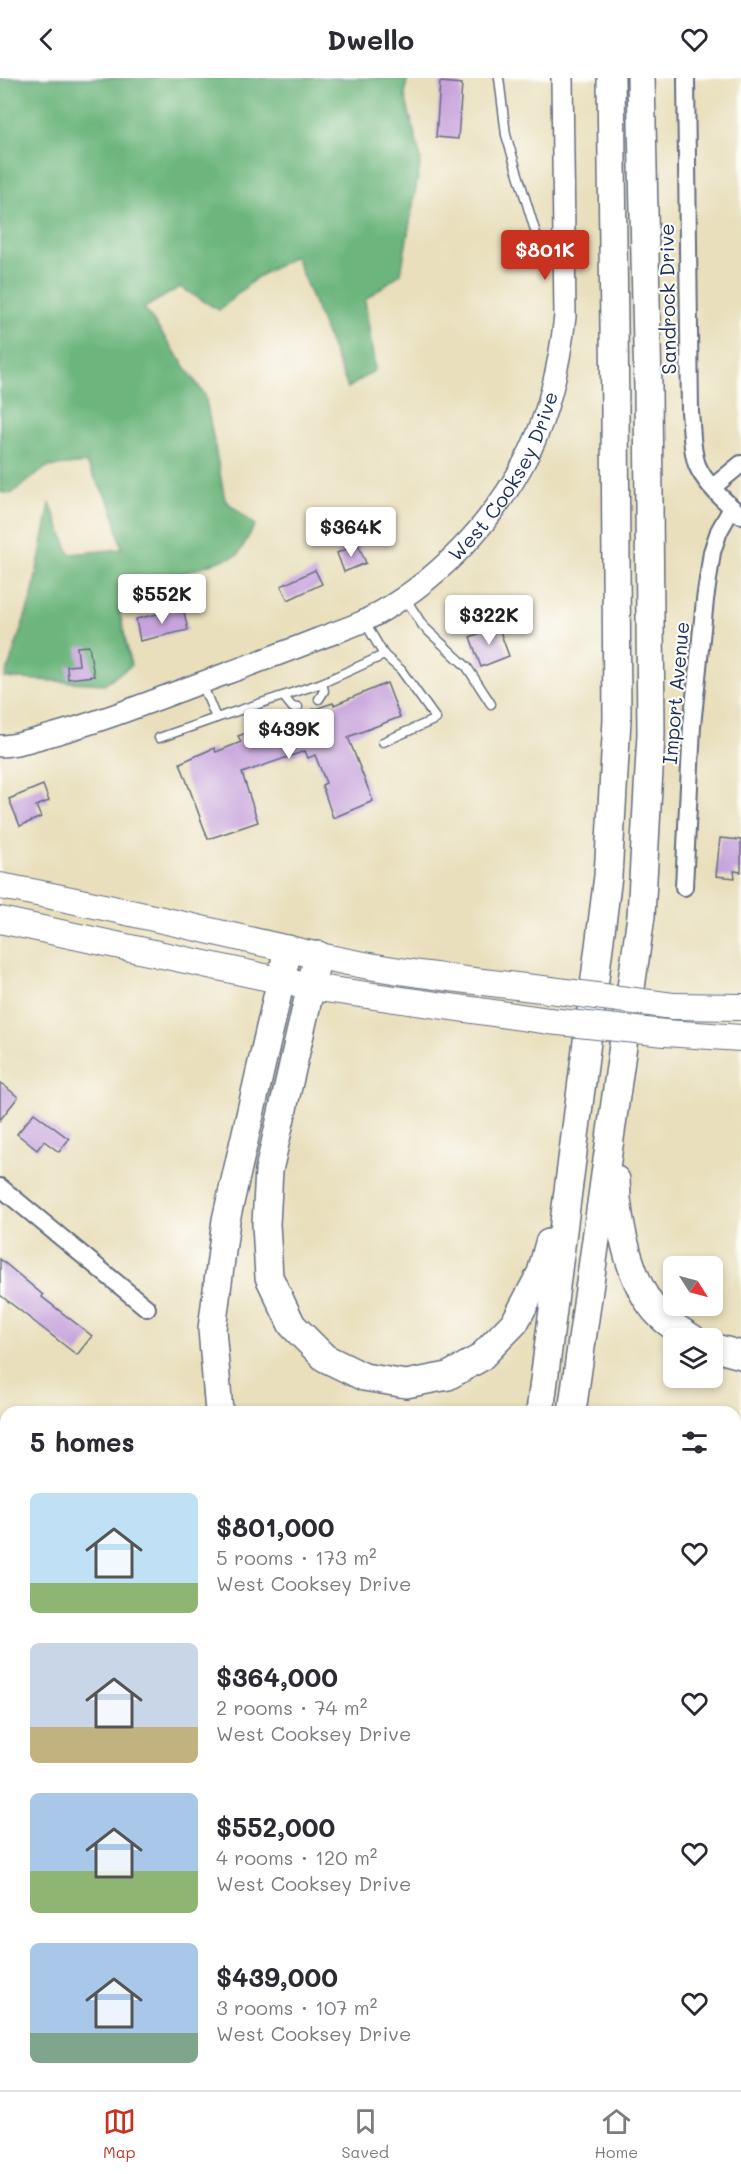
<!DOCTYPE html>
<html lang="en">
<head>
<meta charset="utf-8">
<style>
  :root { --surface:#fff; --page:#f7f7f7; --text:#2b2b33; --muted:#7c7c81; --line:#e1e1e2; --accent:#c8321e }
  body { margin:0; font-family:Mali,sans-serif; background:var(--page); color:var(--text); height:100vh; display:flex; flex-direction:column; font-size:22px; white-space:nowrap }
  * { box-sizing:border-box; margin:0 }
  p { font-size:20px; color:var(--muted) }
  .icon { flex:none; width:33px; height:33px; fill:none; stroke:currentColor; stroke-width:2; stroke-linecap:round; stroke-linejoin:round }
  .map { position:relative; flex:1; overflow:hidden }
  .details { position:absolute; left:0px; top:1328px; width:741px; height:686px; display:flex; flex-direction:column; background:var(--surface); border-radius:18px 18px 0 0; box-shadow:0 3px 9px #0003 }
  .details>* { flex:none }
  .needle { width:39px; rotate:126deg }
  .tools { position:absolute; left:663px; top:1178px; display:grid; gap:12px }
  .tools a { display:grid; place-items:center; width:60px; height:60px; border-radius:9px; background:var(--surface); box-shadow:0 3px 9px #0003; font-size:30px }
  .price { position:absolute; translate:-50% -51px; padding:0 14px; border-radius:6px; background:#fff; color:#222; font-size:20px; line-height:39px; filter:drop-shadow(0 2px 3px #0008) }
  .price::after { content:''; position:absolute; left:50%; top:36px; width:18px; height:14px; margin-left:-9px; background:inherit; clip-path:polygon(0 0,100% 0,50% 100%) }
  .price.on { background:var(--accent); color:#fff }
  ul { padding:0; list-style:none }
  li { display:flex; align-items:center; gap:18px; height:150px; padding:0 30px }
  li span { display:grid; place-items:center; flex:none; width:168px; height:120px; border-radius:9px; color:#555 }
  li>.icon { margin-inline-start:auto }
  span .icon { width:72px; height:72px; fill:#fffc; stroke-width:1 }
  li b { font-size:26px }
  h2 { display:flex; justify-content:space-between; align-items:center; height:72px; padding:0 30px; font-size:26px }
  header { display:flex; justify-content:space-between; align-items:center; height:78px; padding:0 30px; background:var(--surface); font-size:27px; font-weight:700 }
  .menu { display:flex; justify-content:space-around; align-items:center; height:84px; border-top:2px solid var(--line); background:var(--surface); font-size:16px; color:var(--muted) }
  .menu a { display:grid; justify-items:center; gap:3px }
  .menu .on { color:var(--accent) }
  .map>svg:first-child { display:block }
</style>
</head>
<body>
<header><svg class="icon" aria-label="back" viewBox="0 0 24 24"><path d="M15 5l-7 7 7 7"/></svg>Dwello<svg class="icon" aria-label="heart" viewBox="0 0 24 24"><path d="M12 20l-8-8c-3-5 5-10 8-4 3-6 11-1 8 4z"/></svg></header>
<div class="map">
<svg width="741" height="2012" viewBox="0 0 741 2012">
  <rect width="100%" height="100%" fill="#fdfcf7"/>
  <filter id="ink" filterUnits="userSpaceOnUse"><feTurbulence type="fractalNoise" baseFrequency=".0167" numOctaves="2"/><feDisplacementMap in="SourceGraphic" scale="12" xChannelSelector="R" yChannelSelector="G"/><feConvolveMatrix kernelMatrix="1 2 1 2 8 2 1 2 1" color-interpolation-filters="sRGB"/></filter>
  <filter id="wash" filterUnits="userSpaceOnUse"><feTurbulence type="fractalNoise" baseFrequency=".008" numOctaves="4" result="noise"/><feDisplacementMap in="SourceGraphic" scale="24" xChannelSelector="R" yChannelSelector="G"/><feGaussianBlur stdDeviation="1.35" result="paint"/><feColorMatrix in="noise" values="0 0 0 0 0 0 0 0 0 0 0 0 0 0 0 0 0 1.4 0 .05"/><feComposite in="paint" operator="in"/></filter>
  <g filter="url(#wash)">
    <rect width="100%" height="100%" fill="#e9dfbc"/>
    <!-- forest -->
    <g fill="#6cb57c" stroke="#44726d" stroke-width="1.5">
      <polygon points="0,0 407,0 405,18 421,81 401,195 365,222 375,292 348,310 295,178 256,200 219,232 180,209 144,230 205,317 225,422 255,447 238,477 171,499 119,530 131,588 104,606 5,600 32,518 50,426 70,476 122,471 112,429 86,385 47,389 11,416 0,414"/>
      <polygon points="0,1590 6,1591 6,2007 208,2007 207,2012 0,2012"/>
    </g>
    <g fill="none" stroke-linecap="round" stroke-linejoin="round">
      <!-- stream -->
      <g stroke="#71b2e5" stroke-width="4.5">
        <polyline points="735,1889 741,1895"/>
        <polyline points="160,2012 170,2007"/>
      </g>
    </g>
    <g id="blocks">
      <!-- building -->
      <g fill="#c7a4dd">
        <polygon points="440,4 462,6 458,61 436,59"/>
        <polygon points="358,466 366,485 344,494 337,475"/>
        <polygon points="315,492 322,506 288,522 281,508"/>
        <polygon points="183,530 188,552 140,563 136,541"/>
        <polygon points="498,548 509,578 481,589 470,559"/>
        <polygon points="89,568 94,598 68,601 67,588 79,587 77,569"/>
        <polygon points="387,605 400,639 348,659 373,723 333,740 322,707 326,705 315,677 308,680 305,673 242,695 258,744 208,761 180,685 214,670 216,674 241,664 238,658 266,648 267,651 293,642 293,638 333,625 334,627"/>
        <polygon points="43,707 49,723 36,728 41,739 20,748 9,721"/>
        <polygon points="720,760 741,762 741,794 734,793 735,800 716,798"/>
        <polygon points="0,1004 18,1019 0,1042"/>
        <polygon points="34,1035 69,1061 59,1074 44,1063 37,1072 17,1056"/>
        <polygon points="0,1181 43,1217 42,1219 92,1258 77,1277 0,1217"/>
      </g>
    </g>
  </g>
  <g filter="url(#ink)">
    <use href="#blocks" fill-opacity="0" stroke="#636d7f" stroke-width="1.5"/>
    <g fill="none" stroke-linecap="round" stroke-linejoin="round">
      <defs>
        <g id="service">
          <polyline points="499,0 506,57 537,159 550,179 562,189"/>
          <polyline points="404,518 423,548 467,589 491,626"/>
          <polyline points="202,606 216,640 322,605 384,577 364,543"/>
          <polyline points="284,619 293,630 298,629"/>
          <polyline points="319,621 324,613 322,605"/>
          <polyline points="159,660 216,640"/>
          <polyline points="383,664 436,641 401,592 384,577"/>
        </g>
        <g id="minor">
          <path d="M686 0 690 334C692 351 691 371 697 387 705 406 725 424 741 437"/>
          <polyline points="713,409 741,386"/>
          <polyline points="684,809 692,648 705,522 712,474 719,453 732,430"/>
          <polyline points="0,1109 147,1230"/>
          <polyline points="0,1549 6,1554"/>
          <polyline points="360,2007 363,2012"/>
        </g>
        <g id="tertiary">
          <path id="s1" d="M0 668C15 668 30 663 44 659 94 646 142 627 190 609 233 593 275 578 318 561 333 555 349 550 364 543 435 507 495 444 530 373 550 331 560 284 565 238L562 0"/>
        </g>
        <g id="primary">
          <path d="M0 808C111 828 219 856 329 880 402 896 476 903 550 912"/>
          <polyline points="0,842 311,909 549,943"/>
          <polyline points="673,928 741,929"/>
          <polyline points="665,955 741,960"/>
        </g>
        <g id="trunk">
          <polyline points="318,877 269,1092 266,1146 269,1199 292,1247 325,1280 364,1299 406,1306 448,1298 480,1280 515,1244 541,1195 549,1165"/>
          <path d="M616 1102C617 1144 631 1215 665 1242 673 1249 683 1254 692 1260"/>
          <polyline points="712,1269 741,1277"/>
          <polyline points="219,1334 212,1251 226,1142 288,871"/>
          <polyline points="540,1334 608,798 617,642 615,332 611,0"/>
          <polyline points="572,1334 641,838 651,656 648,311 641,0"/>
          <polyline points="735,1513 741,1505"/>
          <polyline points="418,2007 418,2012"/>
          <polyline points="452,2012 453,2007"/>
          <polyline points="484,2012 484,2007"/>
          <polyline points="503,2012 504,2007"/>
        </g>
      </defs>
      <!-- service casing -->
      <use href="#service" stroke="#636d7f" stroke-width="11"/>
      <!-- minor casing -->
      <use href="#minor" stroke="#636d7f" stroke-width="20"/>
      <!-- tertiary casing -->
      <use href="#tertiary" stroke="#636d7f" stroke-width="24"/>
      <!-- primary casing -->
      <use href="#primary" stroke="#636d7f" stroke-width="28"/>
      <!-- trunk casing -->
      <use href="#trunk" stroke="#636d7f" stroke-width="30"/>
      <!-- service -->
      <use href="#service" stroke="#fff" stroke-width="8"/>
      <!-- minor -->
      <use href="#minor" stroke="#fff" stroke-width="16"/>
      <!-- tertiary -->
      <use href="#tertiary" stroke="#fff" stroke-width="21"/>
      <!-- primary -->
      <use href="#primary" stroke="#fff" stroke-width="26"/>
      <!-- trunk -->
      <use href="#trunk" stroke="#fff" stroke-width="27"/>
      <defs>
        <g id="primary-bridge">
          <polyline points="550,912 673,928"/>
          <polyline points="549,943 665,955"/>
        </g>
      </defs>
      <!-- primary-bridge casing -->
      <use href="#primary-bridge" stroke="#636d7f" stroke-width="28" stroke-linecap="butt"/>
      <!-- primary-bridge -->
      <use href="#primary-bridge" stroke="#fff" stroke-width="26"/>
    </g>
  </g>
  <g text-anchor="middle" stroke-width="4.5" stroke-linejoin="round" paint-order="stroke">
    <!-- street labels -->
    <g font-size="20" fill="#1b2f5e" stroke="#fdfcf7">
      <text transform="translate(668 221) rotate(-91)" y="7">Sandrock Drive</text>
      <text dy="7" stroke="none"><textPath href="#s1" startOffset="592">West Cooksey Drive</textPath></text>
      <text transform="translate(676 615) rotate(-85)" y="7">Import Avenue</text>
    </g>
  </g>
</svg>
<div class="tools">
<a><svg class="needle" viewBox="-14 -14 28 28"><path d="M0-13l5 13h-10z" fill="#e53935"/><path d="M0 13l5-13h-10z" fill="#7c7c81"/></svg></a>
<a><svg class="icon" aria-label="layers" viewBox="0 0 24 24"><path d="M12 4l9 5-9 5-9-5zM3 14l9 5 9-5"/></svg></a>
</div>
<b class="price on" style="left:545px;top:203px">$801K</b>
<b class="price" style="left:351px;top:480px">$364K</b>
<b class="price" style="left:162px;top:547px">$552K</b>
<b class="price" style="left:489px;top:568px">$322K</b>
<b class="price" style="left:289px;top:682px">$439K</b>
<section class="details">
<h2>5 homes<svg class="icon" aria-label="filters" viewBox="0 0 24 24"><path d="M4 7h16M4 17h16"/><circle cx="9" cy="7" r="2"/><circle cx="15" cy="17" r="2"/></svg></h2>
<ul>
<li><span style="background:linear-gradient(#bfe0f5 75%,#8fb573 0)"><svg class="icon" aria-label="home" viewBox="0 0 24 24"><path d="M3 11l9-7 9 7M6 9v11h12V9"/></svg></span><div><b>$801,000</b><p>5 rooms · 173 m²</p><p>West Cooksey Drive</p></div><svg class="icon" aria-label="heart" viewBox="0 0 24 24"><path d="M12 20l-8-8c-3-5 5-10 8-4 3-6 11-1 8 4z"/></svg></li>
<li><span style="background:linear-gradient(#c9d6e8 70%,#c2b280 0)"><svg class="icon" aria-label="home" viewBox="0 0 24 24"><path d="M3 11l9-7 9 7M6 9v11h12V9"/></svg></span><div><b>$364,000</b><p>2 rooms · 74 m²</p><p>West Cooksey Drive</p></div><svg class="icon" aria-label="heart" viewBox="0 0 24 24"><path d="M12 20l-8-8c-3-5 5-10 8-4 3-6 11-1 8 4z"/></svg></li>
<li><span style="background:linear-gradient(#a9c7e8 65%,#8fb573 0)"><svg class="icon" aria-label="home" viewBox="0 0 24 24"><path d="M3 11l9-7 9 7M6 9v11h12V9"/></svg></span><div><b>$552,000</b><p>4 rooms · 120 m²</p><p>West Cooksey Drive</p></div><svg class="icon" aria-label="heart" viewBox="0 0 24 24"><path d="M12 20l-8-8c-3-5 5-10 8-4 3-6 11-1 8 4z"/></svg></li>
<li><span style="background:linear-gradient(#a9c7e8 75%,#7fa58c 0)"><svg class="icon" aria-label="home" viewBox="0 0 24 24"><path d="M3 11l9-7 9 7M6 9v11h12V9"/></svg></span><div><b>$439,000</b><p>3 rooms · 107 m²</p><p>West Cooksey Drive</p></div><svg class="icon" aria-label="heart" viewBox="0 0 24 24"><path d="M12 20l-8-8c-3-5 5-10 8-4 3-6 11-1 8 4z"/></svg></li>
</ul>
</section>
</div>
<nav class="menu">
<a class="on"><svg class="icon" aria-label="map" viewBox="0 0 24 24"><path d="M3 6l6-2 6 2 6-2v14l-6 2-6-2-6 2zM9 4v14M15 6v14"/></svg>Map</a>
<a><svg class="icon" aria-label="saved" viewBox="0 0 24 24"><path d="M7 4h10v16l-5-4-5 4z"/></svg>Saved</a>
<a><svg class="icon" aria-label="home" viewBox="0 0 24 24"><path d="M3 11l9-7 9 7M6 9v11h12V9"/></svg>Home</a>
</nav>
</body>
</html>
